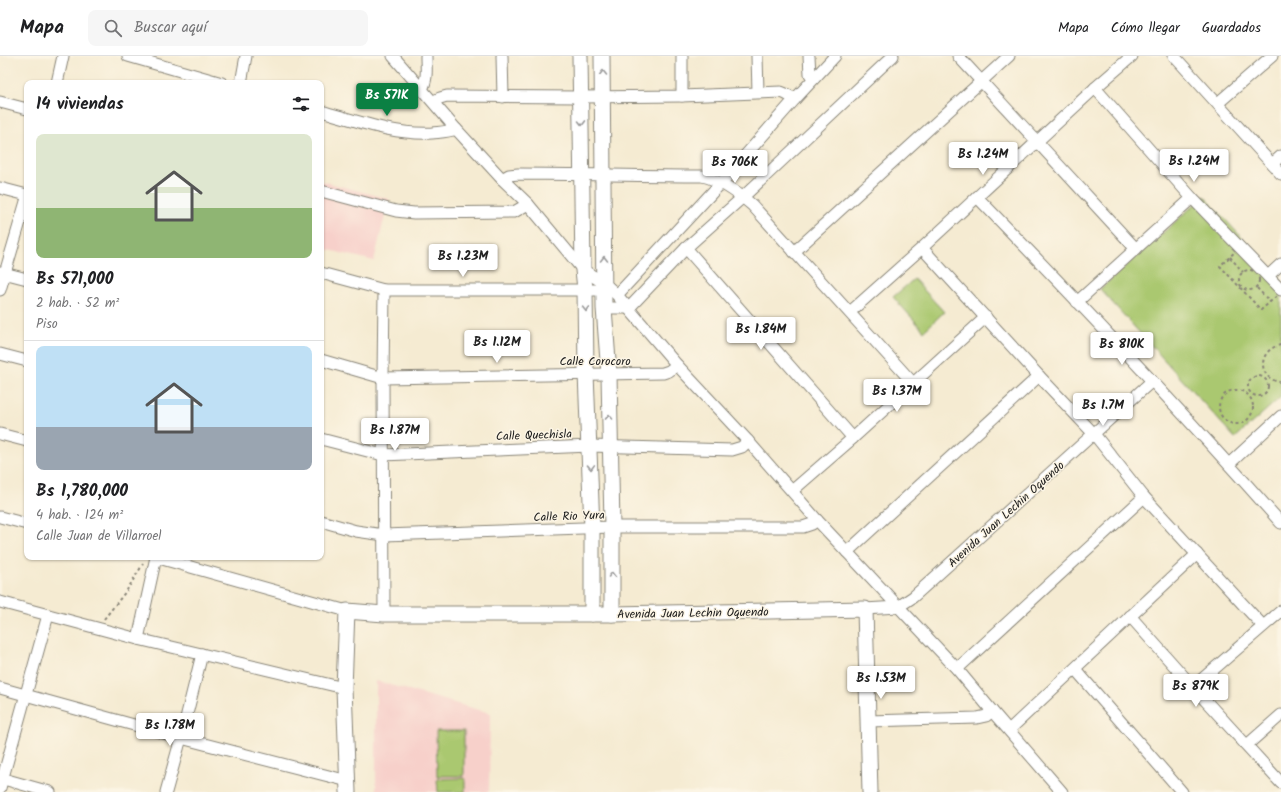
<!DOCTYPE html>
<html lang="es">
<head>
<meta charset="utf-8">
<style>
  :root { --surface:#fff; --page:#f6f6f6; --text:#202124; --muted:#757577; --line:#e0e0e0; --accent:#0b8043 }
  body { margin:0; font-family:Kalam,sans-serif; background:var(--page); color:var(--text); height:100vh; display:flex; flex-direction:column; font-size:15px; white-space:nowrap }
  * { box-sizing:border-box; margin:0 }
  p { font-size:13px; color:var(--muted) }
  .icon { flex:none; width:22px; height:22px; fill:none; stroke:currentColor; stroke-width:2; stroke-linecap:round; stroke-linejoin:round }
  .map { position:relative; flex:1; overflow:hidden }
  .panel { position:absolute; left:24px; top:24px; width:300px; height:480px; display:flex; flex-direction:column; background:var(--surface); border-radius:8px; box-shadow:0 1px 3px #0004 }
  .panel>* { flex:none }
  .price { position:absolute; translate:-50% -34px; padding:0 9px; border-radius:4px; background:#fff; color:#222; font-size:13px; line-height:26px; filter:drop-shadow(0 1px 2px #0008) }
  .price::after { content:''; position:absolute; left:50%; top:24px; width:12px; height:9px; margin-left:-6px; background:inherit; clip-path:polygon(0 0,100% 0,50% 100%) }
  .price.active { background:var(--accent); color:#fff }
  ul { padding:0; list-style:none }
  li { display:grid; align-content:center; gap:8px; height:212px; padding:0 12px }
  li+li { border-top:1px solid var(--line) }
  li span { display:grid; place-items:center; height:124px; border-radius:8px; color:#555 }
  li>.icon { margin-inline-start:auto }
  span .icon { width:72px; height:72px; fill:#fffc; stroke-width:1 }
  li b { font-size:17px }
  h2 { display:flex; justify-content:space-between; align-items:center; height:48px; padding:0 12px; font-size:17px }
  header { display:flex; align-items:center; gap:24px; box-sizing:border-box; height:56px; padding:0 20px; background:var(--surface); border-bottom:1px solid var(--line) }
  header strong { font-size:19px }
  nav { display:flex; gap:22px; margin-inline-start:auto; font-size:14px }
  .search { width:280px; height:36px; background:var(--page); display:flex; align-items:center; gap:10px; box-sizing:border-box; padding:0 14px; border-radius:8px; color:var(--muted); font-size:15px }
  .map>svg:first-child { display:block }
</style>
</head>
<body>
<header>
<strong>Mapa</strong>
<div class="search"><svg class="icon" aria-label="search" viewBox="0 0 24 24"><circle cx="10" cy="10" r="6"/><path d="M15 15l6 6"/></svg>Buscar aquí</div>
<nav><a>Mapa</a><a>Cómo llegar</a><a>Guardados</a></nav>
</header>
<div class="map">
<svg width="1281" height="736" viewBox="0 0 1281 736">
  <rect width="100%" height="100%" fill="#fcf5e5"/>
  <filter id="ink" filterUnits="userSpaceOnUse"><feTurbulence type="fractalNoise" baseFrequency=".025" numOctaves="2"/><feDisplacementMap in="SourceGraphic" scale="8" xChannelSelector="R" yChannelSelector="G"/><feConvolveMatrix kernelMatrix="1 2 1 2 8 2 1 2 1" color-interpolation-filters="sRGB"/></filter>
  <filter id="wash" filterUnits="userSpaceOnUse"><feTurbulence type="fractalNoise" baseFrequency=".012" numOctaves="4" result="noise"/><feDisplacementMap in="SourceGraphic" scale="16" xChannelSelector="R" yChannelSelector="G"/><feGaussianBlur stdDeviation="0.9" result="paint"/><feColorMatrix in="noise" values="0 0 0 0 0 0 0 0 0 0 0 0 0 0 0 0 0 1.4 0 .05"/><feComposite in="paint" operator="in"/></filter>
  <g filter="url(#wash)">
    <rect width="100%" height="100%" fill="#f5ebd2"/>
    <!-- built -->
    <g fill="#f7d0ca">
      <polygon points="321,125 389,143 374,205 321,192"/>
      <polygon points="376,625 490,657 489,736 376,736"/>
    </g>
    <!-- green -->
    <g fill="#aac870" stroke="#637246">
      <polygon points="1204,140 1281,225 1281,341 1235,382 1100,233"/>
      <polygon points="914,223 944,256 924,275 893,241"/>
      <polygon points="436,675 464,675 464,720 437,720"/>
      <polygon points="465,722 465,736 438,736 437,723"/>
    </g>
  </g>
  <g filter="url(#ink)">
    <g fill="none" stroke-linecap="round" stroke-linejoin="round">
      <defs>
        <g id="street">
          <polyline points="128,0 222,27"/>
          <polyline points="393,0 456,73 502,123 528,148 583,214 604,227 617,239 677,309 748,385 817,464 957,613 992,655 1062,736"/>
          <polyline points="502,0 503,41"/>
          <polyline points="757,0 758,36"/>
          <polyline points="809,0 810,18 814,22"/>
          <polyline points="958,0 1136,193"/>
          <polyline points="1174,0 1281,118"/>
          <polyline points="57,27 63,0"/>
          <polyline points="241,27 246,0"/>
          <polyline points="1095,32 1192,142 1281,234"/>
          <path d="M422 33C428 23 426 11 426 0"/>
          <polyline points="682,40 682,0"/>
          <polyline points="434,45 440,42 447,40 581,41 682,40 781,36 786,38 795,43"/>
          <polyline points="0,46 27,53"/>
          <polyline points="1218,47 1272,0"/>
          <path d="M321 55C357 65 394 79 432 77 441 76 448 76 456 73"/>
          <polyline points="1272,108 1281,100"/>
          <path d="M502 123 509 119 518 118C580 118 641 120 702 120 721 124 738 137 752 149L913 327"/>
          <polyline points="0,132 27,139"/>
          <polyline points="321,135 396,155 414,157 514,156 528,148"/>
          <path d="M977 141C1081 248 1183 356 1281 467"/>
          <polyline points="686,192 853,382"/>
          <polyline points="922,192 1039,320 1094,378 1144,441 1263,570"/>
          <polyline points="794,196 1009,0"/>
          <polyline points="0,216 27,223"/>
          <polyline points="321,217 384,234 604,234"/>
          <polyline points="1268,220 1281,208"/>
          <polyline points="0,234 27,142"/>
          <polyline points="384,234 383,322 384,558"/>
          <polyline points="617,239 721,127 795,43 835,0"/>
          <polyline points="1077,246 1192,142"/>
          <polyline points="604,252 629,252 686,192 743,141 893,0"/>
          <polyline points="850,256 922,192 1095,32 1132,0"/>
          <polyline points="0,298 27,305"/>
          <polyline points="321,304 383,322 663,317 669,315 677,309"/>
          <polyline points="0,378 27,385"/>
          <polyline points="321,383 383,399 590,390 732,394 742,391 748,385"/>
          <polyline points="1229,408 1281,360"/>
          <polyline points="792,435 853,382 986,261"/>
          <polyline points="0,461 27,468"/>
          <polyline points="321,465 356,475 384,479 612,471 803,471 812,468 817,464"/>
          <polyline points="847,496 1039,320"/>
          <polyline points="155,501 347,555"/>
          <polyline points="0,546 138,583 344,632"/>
          <polyline points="865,553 898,551 913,541 1152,325"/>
          <polyline points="1130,560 1193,631 1281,727"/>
          <polyline points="138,583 156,501"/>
          <polyline points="957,613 1144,441"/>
          <polyline points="1075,613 1182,736"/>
          <polyline points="1193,631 1281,555"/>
          <polyline points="0,632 181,682 348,725"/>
          <polyline points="868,665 977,662 986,660 992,655"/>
          <polyline points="1009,674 1197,498"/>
          <polyline points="1247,689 1281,659"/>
          <polyline points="0,722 50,736"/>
          <polyline points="0,732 48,559"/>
          <polyline points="166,736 181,682 202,598"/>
        </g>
        <g id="secondary">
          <polyline points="580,0 583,214 585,233 586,317 592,472 592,558"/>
          <polyline points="602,0 604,252 609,318 612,471 612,558"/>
          <polyline points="348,736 344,632 347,555 384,558 612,558 865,553 870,736"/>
        </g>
      </defs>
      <!-- street casing -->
      <use href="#street" stroke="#888477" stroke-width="13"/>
      <!-- secondary casing -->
      <use href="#secondary" stroke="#888477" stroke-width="17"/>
      <!-- path -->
      <g stroke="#888477" stroke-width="2" stroke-dasharray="3 3" stroke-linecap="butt">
        <polygon points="1238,193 1280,237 1261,254 1220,210"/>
        <polyline points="1230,201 1243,216"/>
        <circle cx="1249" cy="224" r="10"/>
        <polyline points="1257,232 1270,246"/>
        <path d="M1281 289C1257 293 1257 324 1281 326"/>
        <circle cx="1258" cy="330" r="10"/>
        <circle cx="1236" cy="351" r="17"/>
        <polyline points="104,563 127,534 143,508"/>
      </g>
      <!-- street -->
      <use href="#street" stroke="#fff" stroke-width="11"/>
      <!-- secondary -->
      <use href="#secondary" stroke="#fff" stroke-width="15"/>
    </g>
    <!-- one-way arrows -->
    <defs><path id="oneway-chevron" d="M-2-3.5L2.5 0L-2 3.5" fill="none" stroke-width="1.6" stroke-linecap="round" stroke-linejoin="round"/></defs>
    <g stroke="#999">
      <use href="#oneway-chevron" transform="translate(603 17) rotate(-91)"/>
      <use href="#oneway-chevron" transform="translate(582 67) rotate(89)"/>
      <use href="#oneway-chevron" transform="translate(604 203) rotate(-90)"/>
      <use href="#oneway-chevron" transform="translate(586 253) rotate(89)"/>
      <use href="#oneway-chevron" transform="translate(609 361) rotate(-91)"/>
      <use href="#oneway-chevron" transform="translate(591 411) rotate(88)"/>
      <use href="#oneway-chevron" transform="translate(612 519) rotate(-90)"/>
    </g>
  </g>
  <g text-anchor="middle" stroke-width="3" stroke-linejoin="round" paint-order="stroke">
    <!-- street labels -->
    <g font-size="12" fill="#1c1c1c" stroke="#fcf5e5">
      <text x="595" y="309">Calle Corocoro</text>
      <text transform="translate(534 379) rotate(-2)" y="4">Calle Quechisla</text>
      <text transform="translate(1006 458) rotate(-42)" y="4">Avenida Juan Lechin Oquendo</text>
      <text transform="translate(569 460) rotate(-2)" y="4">Calle Rio Yura</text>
      <text transform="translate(693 557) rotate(-1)" y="4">Avenida Juan Lechin Oquendo</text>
    </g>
  </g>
</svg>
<b class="price active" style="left:387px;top:61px">Bs 571K</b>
<b class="price" style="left:983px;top:120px">Bs 1.24M</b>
<b class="price" style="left:1194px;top:127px">Bs 1.24M</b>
<b class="price" style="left:735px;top:128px">Bs 706K</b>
<b class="price" style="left:463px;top:222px">Bs 1.23M</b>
<b class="price" style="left:761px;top:295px">Bs 1.84M</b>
<b class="price" style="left:497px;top:308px">Bs 1.12M</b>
<b class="price" style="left:1122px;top:310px">Bs 810K</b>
<b class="price" style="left:897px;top:357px">Bs 1.37M</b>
<b class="price" style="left:1103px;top:371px">Bs 1.7M</b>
<b class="price" style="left:395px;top:396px">Bs 1.87M</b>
<b class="price" style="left:881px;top:644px">Bs 1.53M</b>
<b class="price" style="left:1196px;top:652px">Bs 879K</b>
<b class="price" style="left:170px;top:691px">Bs 1.78M</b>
<section class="panel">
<h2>14 viviendas<svg class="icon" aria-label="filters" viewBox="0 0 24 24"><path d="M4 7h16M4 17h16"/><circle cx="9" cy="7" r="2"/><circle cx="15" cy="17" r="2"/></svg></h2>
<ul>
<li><span style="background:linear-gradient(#dfe7d0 60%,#8fb573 0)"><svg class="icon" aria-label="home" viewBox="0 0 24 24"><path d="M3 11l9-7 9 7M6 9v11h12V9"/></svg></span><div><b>Bs 571,000</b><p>2 hab. · 52 m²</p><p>Piso</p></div></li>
<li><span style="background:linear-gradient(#bfe0f5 65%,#9aa5b1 0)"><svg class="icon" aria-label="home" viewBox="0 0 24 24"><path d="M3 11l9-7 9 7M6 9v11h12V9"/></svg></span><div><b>Bs 1,780,000</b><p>4 hab. · 124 m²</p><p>Calle Juan de Villarroel</p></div></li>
</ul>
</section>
</div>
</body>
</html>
